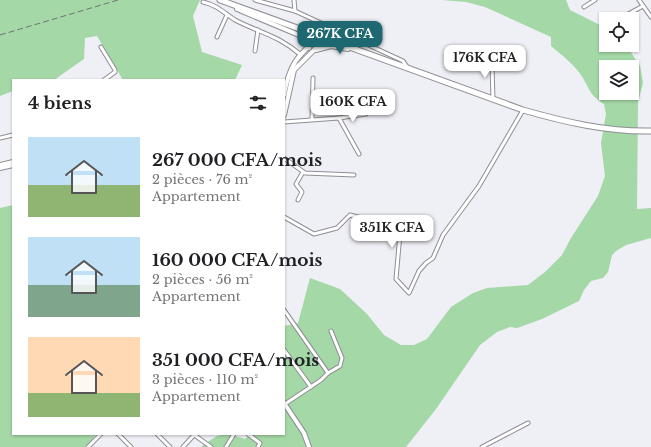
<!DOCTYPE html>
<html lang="fr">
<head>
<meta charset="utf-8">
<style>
  :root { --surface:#fff; --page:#f2f2f2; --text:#202124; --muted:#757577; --accent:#1e6971 }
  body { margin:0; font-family:"Libre Baskerville",serif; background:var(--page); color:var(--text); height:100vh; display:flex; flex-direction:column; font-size:15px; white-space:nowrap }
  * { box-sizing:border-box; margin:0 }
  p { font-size:13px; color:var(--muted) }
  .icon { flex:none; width:22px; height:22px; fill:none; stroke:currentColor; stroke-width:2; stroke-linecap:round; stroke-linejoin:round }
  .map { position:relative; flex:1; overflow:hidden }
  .drawer { position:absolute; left:12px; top:79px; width:273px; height:356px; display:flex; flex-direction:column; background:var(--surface); border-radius:0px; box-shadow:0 1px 3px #0004 }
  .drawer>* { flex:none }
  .controls { position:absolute; left:599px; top:12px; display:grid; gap:8px }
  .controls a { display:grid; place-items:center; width:40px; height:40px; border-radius:0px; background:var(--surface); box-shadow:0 1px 3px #0004; font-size:20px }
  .price { position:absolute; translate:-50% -34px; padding:0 9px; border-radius:8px; background:#fff; color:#222; font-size:13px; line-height:26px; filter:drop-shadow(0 1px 2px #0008) }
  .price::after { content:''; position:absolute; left:50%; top:24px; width:12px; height:9px; margin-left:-6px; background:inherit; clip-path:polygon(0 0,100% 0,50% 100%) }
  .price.on { background:var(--accent); color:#fff }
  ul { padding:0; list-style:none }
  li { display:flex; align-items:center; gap:12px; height:100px; padding:0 16px }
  li span { display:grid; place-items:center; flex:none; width:112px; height:80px; border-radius:0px; color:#555 }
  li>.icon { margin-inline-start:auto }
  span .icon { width:48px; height:48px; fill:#fffc; stroke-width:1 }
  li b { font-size:17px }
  h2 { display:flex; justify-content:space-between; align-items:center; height:48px; padding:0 16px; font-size:17px }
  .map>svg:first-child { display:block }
</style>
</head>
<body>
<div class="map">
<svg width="651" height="447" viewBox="0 0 651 447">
  <rect width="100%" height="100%" fill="#efeff6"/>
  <!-- green -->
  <g fill="#a4d8a6" fill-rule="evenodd">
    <polygon points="0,0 200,0 193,16 202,52 242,65 235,80 123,80 97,36 85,38 84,59 54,80 13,80 13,91 0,96"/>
    <path d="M442 0H566L570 10 606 28V45H626L640 66 643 83 638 102 637 209 651 208V238L626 245 616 251 612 255 608 272 603 278 591 281 584 290 579 301 542 319 517 328 510 327 497 332 480 345 436 409 406 447H201C221 432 221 432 245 439L250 434H284V326L298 323 310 278 340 289 367 314 384 335 401 345H414L427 339 451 307 473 293 487 288 528 285 545 272 562 255 571 238 598 196 605 176 601 143 606 114 604 104C590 95 591 92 583 78 575 65 563 56 551 46V37L485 7 466 2ZM606 67H632V93H606Z"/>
    <polygon points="13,205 13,434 96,434 87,447 0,447 0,208"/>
  </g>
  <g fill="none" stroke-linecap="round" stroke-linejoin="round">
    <defs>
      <g id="minor">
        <polyline points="255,0 295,11"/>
        <polyline points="294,0 295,11 403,61 407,67"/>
        <polyline points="639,0 651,17"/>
        <path d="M203 2C217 5 224 13 235 20 260 33 278 35 301 55"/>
        <polyline points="584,7 595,0"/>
        <polyline points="621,18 643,6"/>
        <polyline points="217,37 227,15"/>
        <polyline points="101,47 115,70 115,72 104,80"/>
        <polyline points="255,51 258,30"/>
        <polyline points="485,56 492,65 493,100"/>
        <polyline points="339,118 366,114"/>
        <polyline points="312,119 313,78"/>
        <polyline points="284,122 339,118 359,154"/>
        <polyline points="0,138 13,135"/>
        <polyline points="284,158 305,173 354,175"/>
        <polyline points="298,200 302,192 296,184 303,172"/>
        <polyline points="284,217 314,234 337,228 350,215 396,227 400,234 396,279 409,293 419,271 426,263 433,258 443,235 479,186 523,110"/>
        <polyline points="284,310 328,373 321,380 285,404"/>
        <polyline points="284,350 311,387"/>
        <polyline points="328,373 340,366 342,358 331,331"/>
        <polyline points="118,434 131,447"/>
        <polyline points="157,434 170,447"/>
        <polyline points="193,434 211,447"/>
        <polyline points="248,434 260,443 258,447"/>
        <polyline points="88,447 101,434"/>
        <polyline points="183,447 195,434"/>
        <polyline points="226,447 234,434"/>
        <polyline points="482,447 528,423"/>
      </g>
      <g id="tertiary">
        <polyline points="237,9 306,38 310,42 309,48"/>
        <polyline points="316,50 331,46 348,49"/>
        <path d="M284 95C289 66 297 54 321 37"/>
        <polyline points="284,115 294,70 316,48 321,37"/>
        <polyline points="0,165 13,162"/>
        <polyline points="0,168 13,165"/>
        <polyline points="284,403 304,433 309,447"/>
      </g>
      <path id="trunk" d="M220 0 523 110C565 122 607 132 651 131"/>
    </defs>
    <!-- minor casing -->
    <use href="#minor" stroke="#8e8e94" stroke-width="5"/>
    <!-- tertiary casing -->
    <use href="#tertiary" stroke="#8e8e94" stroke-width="6"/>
    <!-- trunk casing -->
    <use href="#trunk" stroke="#8e8e94" stroke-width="7"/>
    <!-- minor -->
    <use href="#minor" stroke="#fff" stroke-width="3"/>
    <!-- tertiary -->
    <use href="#tertiary" stroke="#fff" stroke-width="4"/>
    <!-- trunk -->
    <use href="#trunk" stroke="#fff" stroke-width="5"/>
    <!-- rail -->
    <polyline stroke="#727277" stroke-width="1" stroke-dasharray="6 3" stroke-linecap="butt" points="0,35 118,0"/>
  </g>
</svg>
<div class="controls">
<a><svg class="icon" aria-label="locate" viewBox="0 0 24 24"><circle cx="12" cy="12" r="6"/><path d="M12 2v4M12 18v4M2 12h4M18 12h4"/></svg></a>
<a><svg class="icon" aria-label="layers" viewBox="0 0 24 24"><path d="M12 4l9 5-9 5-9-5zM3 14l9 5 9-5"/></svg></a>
</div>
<b class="price on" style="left:340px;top:55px">267K CFA</b>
<b class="price" style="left:485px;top:79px">176K CFA</b>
<b class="price" style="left:353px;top:123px">160K CFA</b>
<b class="price" style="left:392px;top:249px">351K CFA</b>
<section class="drawer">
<h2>4 biens<svg class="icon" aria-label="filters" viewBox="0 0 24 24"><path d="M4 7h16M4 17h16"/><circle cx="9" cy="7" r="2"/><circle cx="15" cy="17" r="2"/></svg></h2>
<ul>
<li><span style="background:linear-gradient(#bfe0f5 60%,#8fb573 0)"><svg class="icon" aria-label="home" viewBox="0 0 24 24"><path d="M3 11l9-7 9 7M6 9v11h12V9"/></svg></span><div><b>267 000 CFA/mois</b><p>2 pièces · 76 m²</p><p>Appartement</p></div></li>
<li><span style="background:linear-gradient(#bfe0f5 60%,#7fa58c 0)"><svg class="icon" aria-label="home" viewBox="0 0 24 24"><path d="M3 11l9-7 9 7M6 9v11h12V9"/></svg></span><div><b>160 000 CFA/mois</b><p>2 pièces · 56 m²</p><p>Appartement</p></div></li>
<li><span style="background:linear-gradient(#ffd9b3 70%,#8fb573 0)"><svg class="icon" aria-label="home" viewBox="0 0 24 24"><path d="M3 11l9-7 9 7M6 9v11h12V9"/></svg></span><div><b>351 000 CFA/mois</b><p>3 pièces · 110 m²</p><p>Appartement</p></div></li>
</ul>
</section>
</div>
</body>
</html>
